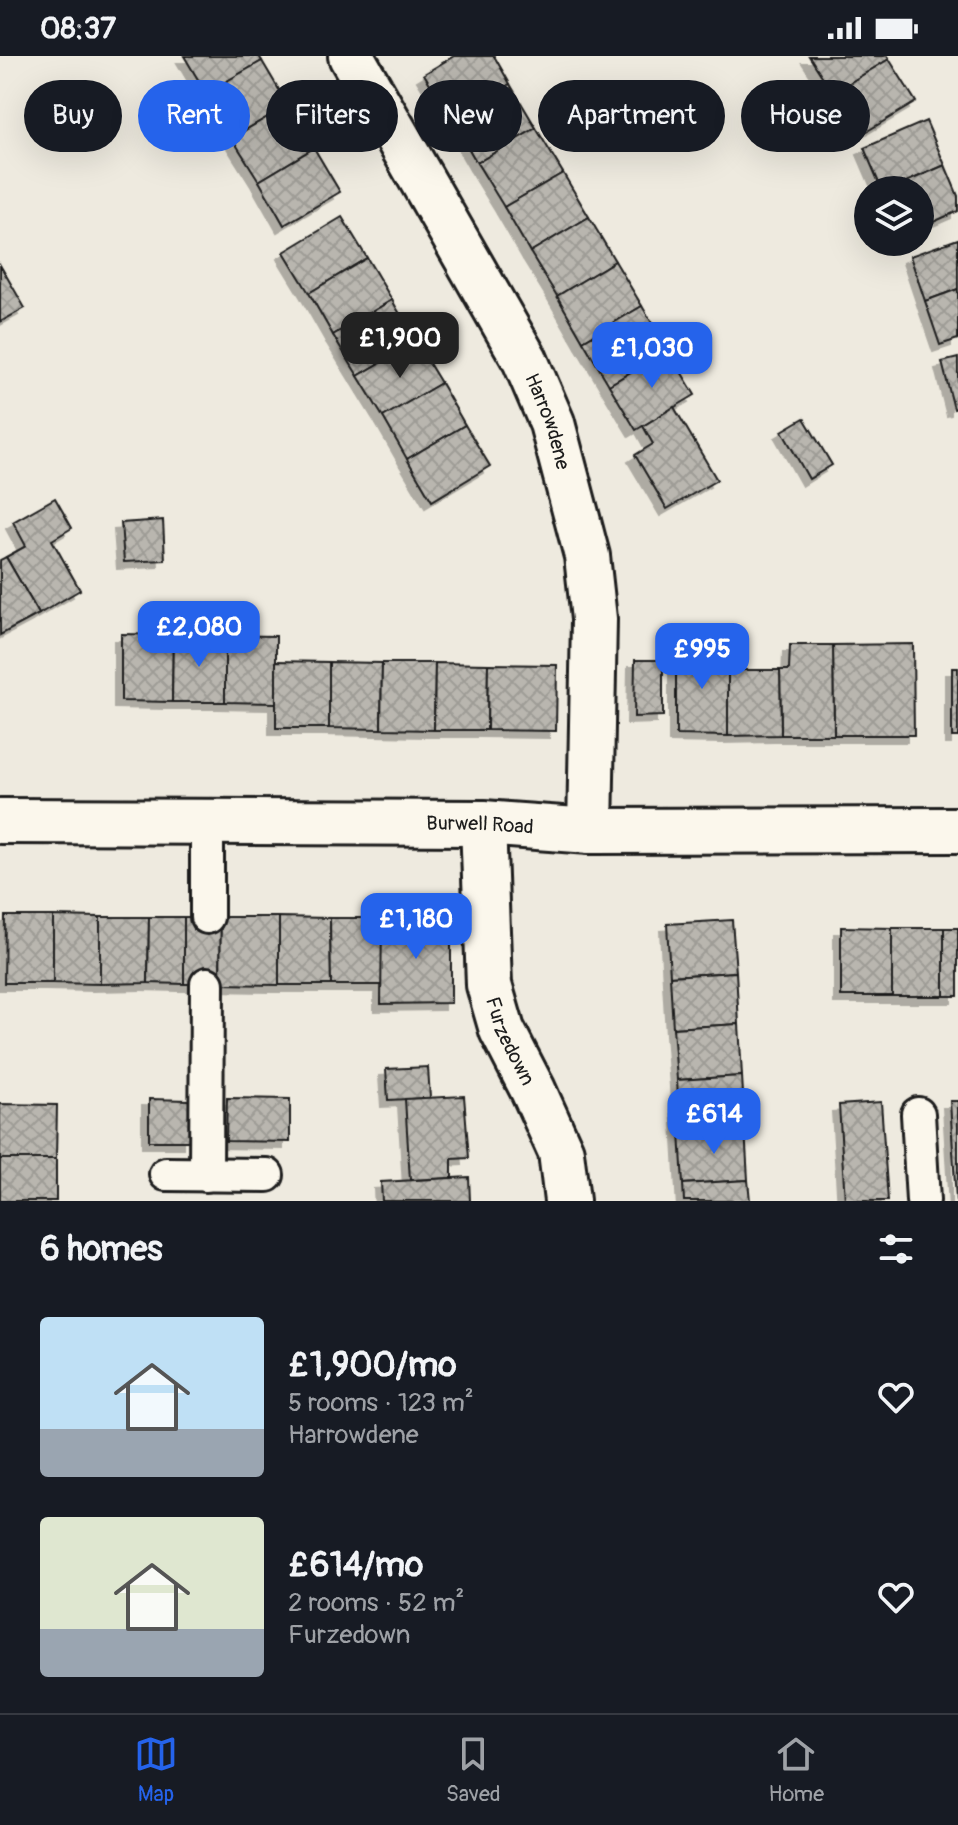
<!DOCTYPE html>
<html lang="en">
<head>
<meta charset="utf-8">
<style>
  :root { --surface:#171b24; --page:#20242c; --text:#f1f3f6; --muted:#9ea1a6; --line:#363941; --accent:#2563eb }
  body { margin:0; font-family:Pangolin,sans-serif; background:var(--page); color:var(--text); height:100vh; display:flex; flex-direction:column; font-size:30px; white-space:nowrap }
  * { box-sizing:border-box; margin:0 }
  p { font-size:26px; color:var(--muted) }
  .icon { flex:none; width:44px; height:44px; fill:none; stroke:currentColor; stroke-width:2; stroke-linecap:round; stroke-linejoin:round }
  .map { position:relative; height:1145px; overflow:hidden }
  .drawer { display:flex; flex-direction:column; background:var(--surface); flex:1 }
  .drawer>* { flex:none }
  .guide { position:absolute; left:24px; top:24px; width:910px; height:72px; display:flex; gap:16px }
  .buttons { position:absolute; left:854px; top:120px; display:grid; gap:16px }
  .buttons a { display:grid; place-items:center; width:80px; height:80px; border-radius:50%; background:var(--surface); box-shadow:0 8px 32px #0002; font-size:40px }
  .price { position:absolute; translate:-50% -68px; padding:0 18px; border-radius:16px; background:var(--accent); color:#fff; font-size:26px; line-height:52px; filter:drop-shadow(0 2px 4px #0008) }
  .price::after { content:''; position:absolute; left:50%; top:48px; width:24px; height:18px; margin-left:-12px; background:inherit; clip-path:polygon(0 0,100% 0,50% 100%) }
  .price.active { background:#222; color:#fff }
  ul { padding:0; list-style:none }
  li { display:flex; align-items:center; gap:24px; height:200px; padding:0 40px }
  li span { display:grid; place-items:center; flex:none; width:224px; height:160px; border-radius:8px; color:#555 }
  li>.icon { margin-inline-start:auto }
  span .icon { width:96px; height:96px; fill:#fffc; stroke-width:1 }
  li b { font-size:34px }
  h2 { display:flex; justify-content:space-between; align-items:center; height:96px; padding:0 40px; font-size:34px }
  .chip { padding:0 28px; border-radius:36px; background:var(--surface); box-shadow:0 8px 32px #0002; font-size:28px; line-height:72px }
  .chip.active { background:var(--accent); color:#fff }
  .status { display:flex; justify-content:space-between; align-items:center; height:56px; padding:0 40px; background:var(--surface); direction:ltr }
  .status svg { height:22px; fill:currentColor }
  .dock { display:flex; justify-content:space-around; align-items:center; height:112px; border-top:2px solid var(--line); background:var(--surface); font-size:22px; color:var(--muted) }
  .dock a { display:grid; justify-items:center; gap:4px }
  .dock .active { color:var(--accent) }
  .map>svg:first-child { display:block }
</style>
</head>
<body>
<div class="status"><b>08:37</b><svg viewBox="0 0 49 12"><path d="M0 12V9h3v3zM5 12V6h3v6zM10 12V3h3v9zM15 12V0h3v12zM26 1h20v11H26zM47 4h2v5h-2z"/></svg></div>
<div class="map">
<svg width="958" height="1145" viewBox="0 0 958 1145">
  <defs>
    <pattern id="building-cross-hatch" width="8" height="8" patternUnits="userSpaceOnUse" patternTransform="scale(2)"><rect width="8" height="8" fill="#b9b6af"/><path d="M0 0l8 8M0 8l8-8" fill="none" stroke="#9e9c96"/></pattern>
    <filter id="shadow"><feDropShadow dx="-7" dy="7" stdDeviation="0" flood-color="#0004"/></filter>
  </defs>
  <rect width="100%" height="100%" fill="#eeeadf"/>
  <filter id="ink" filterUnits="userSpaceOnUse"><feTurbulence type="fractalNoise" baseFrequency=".0125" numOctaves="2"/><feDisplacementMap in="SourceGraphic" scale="16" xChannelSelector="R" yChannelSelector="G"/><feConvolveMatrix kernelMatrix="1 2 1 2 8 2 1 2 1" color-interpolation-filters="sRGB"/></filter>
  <g filter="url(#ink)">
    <!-- building -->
    <g fill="url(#building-cross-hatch)" stroke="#1c1c1c" stroke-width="2" filter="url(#shadow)">
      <polygon points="184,0 259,0 262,5 206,37"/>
      <polygon points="454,0 494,0 510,28 451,62 424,18"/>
      <polygon points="809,0 887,0 889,3 833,37"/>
      <polygon points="889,3 916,46 859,80 833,37"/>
      <polygon points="262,5 288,49 232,82 206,37"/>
      <polygon points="510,28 536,72 477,107 451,62"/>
      <polygon points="288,49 314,92 259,125 232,82"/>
      <polygon points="926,65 945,109 888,134 882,134 864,92"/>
      <polygon points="536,72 563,117 504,151 477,107"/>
      <polygon points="314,92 340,136 284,169 259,125"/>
      <polygon points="945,109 958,140 958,155 920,172 920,134 888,134"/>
      <polygon points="563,117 589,161 530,196 504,151"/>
      <polygon points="342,161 367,202 309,237 284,196"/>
      <polygon points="589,161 615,205 557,240 530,196"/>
      <polygon points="958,183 958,233 925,245 910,200"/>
      <polygon points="367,202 392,244 333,279 309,237"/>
      <polygon points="615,205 642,250 583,285 557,240"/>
      <polygon points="0,209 25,252 0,266"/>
      <polygon points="958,233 958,283 940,289 925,245"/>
      <polygon points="392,244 416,286 358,320 333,279"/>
      <polygon points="642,250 668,294 609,329 583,285"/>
      <polygon points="416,286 441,327 383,361 358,320"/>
      <polygon points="668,294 695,339 636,374 609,329"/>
      <polygon points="958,302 958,352 954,353 942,306"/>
      <polygon points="441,327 465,369 407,403 383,361"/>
      <polygon points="674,351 717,424 667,453 635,399 653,388 643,370"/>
      <polygon points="804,362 832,409 809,423 782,375"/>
      <polygon points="465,369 490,410 432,445 407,403"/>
      <polygon points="55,442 72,472 52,484 80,534 39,558 6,501 26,490 13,466"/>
      <polygon points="163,464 165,504 124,506 121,467"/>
      <polygon points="6,501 39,558 0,579 0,504"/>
      <polygon points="121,578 173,579 172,646 121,645"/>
      <polygon points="173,579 225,579 225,646 172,646"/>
      <polygon points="225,579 276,580 276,647 225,646"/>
      <polygon points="913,588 914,679 834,679 833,589"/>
      <polygon points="790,589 833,589 834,679 781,679 780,614 789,614"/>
      <polygon points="676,590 728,590 728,680 676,679"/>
      <polygon points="635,604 663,604 663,660 634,661"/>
      <polygon points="276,605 329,606 329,672 276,672"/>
      <polygon points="329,606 382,607 381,673 329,672"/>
      <polygon points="382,607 435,607 434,674 381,673"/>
      <polygon points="435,607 488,608 487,674 434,674"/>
      <polygon points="488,608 557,609 556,675 487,674"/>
      <rect x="952" y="612" width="6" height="69"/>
      <polygon points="728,614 780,614 781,679 728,680"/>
      <polygon points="5,860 53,860 53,927 4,927"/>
      <polygon points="53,860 100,861 100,928 53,927"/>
      <polygon points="100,861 149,861 148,927 100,928"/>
      <polygon points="149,861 184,861 184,928 148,927"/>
      <polygon points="184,861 221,861 220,928 184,928"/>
      <polygon points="221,861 279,861 279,929 220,928"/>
      <polygon points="279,861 330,862 331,929 279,929"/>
      <polygon points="330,862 382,862 382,929 331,929"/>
      <polygon points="382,862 451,862 451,947 381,948"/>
      <polygon points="732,864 736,916 670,920 667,868"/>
      <polygon points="841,871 892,872 892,940 841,940"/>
      <rect x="892" y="872" width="52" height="68"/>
      <rect x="944" y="872" width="14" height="68"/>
      <polygon points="736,916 739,968 673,972 670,920"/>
      <polygon points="739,968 742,1020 677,1024 673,972"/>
      <polygon points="428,1011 430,1042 388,1044 386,1013"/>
      <polygon points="742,1020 745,1072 680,1076 677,1024"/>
      <polygon points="464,1040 469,1102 452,1103 452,1122 410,1124 405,1043"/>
      <polygon points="227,1042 290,1043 290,1086 226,1085"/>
      <polygon points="149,1043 190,1044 190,1085 149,1085"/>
      <polygon points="950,1045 958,1045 958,1145 956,1145"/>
      <polygon points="881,1046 888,1145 845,1145 839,1049"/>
      <polygon points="0,1048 57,1049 56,1103 0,1103"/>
      <polygon points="745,1072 748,1124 683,1128 680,1076"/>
      <rect x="0" y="1103" width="56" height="42"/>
      <polygon points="469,1121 470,1145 382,1145 381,1126"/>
      <polygon points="748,1124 750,1145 684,1145 683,1128"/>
    </g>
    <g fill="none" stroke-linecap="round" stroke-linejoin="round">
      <defs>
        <g id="lane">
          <polyline points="207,861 207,765"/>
          <polyline points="918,1058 923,1145"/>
          <polyline points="166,1118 267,1119"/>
          <polyline points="206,1119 207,928"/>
        </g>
        <g id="street">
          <path id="s1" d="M351 0 525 304 552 367 587 500 594 563 590 775"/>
          <path id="s2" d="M0 765 483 767 590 775 958 774"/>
          <path id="s3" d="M483 767 489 929 502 974 533 1034 561 1096 567 1145"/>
        </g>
      </defs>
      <!-- lane casing -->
      <use href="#lane" stroke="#1c1c1c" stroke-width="38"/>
      <!-- street casing -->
      <use href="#street" stroke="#1c1c1c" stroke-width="50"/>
      <!-- lane -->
      <use href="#lane" stroke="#fbf7ec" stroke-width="32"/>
      <!-- street -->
      <use href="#street" stroke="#fbf7ec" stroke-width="44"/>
    </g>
  </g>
  <g text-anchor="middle" stroke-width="7" stroke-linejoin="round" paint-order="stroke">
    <!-- street labels -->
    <g font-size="20" fill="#1c1c1c" stroke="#fbf7ec">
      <text dy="7" stroke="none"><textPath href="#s1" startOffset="416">Harrowdene</textPath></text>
      <text dy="7" stroke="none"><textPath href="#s2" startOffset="480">Burwell Road</textPath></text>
      <text dy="7" stroke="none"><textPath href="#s3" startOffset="222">Furzedown</textPath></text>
    </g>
  </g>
</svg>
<div class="buttons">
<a><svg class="icon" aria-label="layers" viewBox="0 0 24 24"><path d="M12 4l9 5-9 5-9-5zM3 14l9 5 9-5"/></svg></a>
</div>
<b class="price active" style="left:400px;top:324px">£1,900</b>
<b class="price" style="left:652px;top:334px">£1,030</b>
<b class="price" style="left:199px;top:613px">£2,080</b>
<b class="price" style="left:702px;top:635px">£995</b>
<b class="price" style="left:416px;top:905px">£1,180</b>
<b class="price" style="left:714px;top:1100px">£614</b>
<div class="guide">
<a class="chip">Buy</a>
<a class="chip active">Rent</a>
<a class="chip">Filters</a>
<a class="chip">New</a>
<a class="chip">Apartment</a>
<a class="chip">House</a>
</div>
</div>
<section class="drawer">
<h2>6 homes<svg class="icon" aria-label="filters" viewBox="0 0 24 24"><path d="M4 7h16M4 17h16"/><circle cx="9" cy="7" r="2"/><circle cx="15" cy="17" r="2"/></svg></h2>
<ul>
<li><span style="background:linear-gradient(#bfe0f5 70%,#9aa5b1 0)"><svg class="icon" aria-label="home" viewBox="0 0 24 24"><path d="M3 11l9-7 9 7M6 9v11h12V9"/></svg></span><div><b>£1,900/mo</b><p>5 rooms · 123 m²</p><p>Harrowdene</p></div><svg class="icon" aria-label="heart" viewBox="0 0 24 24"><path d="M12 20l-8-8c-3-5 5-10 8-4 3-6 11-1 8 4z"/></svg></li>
<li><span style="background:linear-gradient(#dfe7d0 70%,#9aa5b1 0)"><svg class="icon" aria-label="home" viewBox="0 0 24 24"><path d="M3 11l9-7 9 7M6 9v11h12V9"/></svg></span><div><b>£614/mo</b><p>2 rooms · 52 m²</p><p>Furzedown</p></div><svg class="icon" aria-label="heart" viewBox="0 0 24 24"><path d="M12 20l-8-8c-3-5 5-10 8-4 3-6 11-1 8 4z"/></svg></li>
</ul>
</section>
<nav class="dock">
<a class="active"><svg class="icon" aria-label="map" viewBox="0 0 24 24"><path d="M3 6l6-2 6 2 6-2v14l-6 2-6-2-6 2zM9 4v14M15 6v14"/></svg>Map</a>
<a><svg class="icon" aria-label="saved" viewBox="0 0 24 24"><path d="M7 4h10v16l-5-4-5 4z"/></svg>Saved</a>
<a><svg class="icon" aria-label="home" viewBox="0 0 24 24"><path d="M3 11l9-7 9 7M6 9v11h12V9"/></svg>Home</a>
</nav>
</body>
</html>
